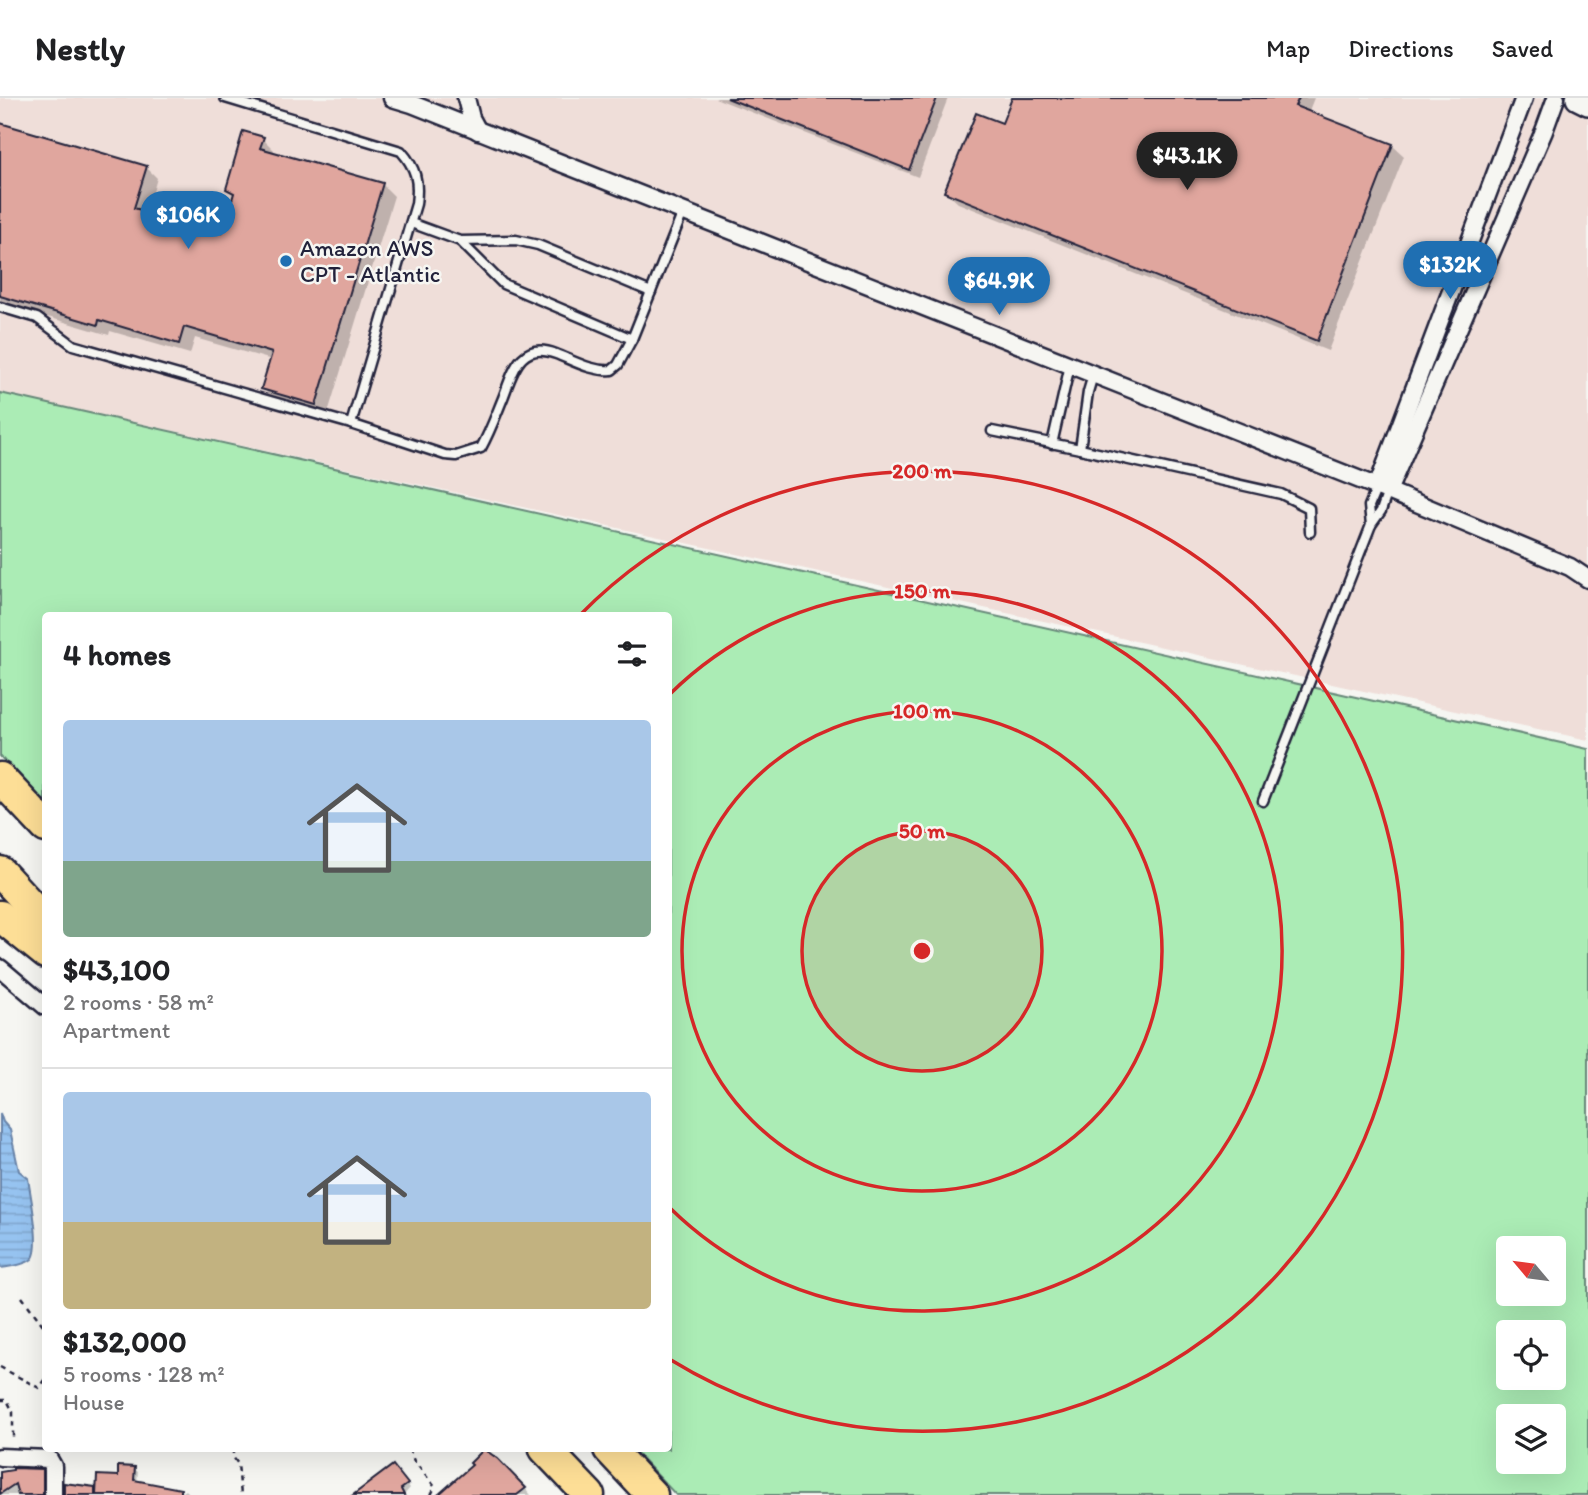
<!DOCTYPE html>
<html lang="en">
<head>
<meta charset="utf-8">
<style>
  :root { --surface:#fff; --page:#f2f2f2; --text:#202124; --muted:#757577; --line:#e0e0e0; --accent:#1f6fb2 }
  body { margin:0; font-family:Itim,sans-serif; background:var(--page); color:var(--text); height:100vh; display:flex; flex-direction:column; font-size:26px; white-space:nowrap }
  * { box-sizing:border-box; margin:0 }
  p { font-size:23px; color:var(--muted) }
  .icon { flex:none; width:38px; height:38px; fill:none; stroke:currentColor; stroke-width:2; stroke-linecap:round; stroke-linejoin:round }
  .map { position:relative; flex:1; overflow:hidden }
  .sheet { position:absolute; left:42px; top:514px; width:630px; height:840px; display:flex; flex-direction:column; background:var(--surface); border-radius:7px; box-shadow:0 7px 28px #0002 }
  .sheet>* { flex:none }
  .needle { width:46px; rotate:299deg }
  .tools { position:absolute; left:1496px; top:1138px; display:grid; gap:14px }
  .tools a { display:grid; place-items:center; width:70px; height:70px; border-radius:7px; background:var(--surface); box-shadow:0 7px 28px #0002; font-size:35px }
  .price { position:absolute; translate:-50% -60px; padding:0 16px; border-radius:24px; background:var(--accent); color:#fff; font-size:23px; line-height:46px; filter:drop-shadow(0 2px 4px #0008) }
  .price::after { content:''; position:absolute; left:50%; top:42px; width:21px; height:16px; margin-left:-10px; background:inherit; clip-path:polygon(0 0,100% 0,50% 100%) }
  .price.active { background:#222; color:#fff }
  ul { padding:0; list-style:none }
  li { display:grid; align-content:center; gap:14px; height:371px; padding:0 21px }
  li+li { border-top:2px solid var(--line) }
  li span { display:grid; place-items:center; height:217px; border-radius:7px; color:#555 }
  li>.icon { margin-inline-start:auto }
  span .icon { width:126px; height:126px; fill:#fffc; stroke-width:1 }
  li b { font-size:30px }
  h2 { display:flex; justify-content:space-between; align-items:center; height:84px; padding:0 21px; font-size:30px }
  header { display:flex; align-items:center; gap:42px; box-sizing:border-box; height:98px; padding:0 35px; background:var(--surface); border-bottom:2px solid var(--line) }
  header strong { font-size:33px }
  nav { display:flex; gap:38px; margin-inline-start:auto; font-size:24px }
  .map>svg:first-child { display:block }
</style>
</head>
<body>
<header>
<strong>Nestly</strong>
<nav><a>Map</a><a>Directions</a><a>Saved</a></nav>
</header>
<div class="map">
<svg width="1588" height="1397" viewBox="0 0 1588 1397">
  <defs>
    <pattern id="water-rules" width="6" height="5" patternUnits="userSpaceOnUse" patternTransform="scale(1.75)"><rect width="6" height="5" fill="#96c3f0"/><path d="M0 2.5h6" fill="none" stroke="#81a7cf"/></pattern>
  </defs>
  <rect width="100%" height="100%" fill="#f6f6f2"/>
  <filter id="ink" filterUnits="userSpaceOnUse"><feTurbulence type="fractalNoise" baseFrequency=".0143" numOctaves="2"/><feDisplacementMap in="SourceGraphic" scale="14" xChannelSelector="R" yChannelSelector="G"/><feConvolveMatrix kernelMatrix="1 2 1 2 8 2 1 2 1" color-interpolation-filters="sRGB"/></filter>
  <g filter="url(#ink)">
    <!-- built -->
    <polygon fill="#efded9" points="0,0 1588,0 1588,642 0,295"/>
    <!-- grass -->
    <path fill="#abecb5" stroke="#668778" stroke-width="2" fill-rule="evenodd" d="M0 295 1588 651V1397H676L633 1351H668V518H46L45 708 0 658ZM1508 1150H1554V1195H1508ZM1508 1234H1554V1279H1508ZM1508 1318H1554V1363H1508Z"/>
    <!-- water -->
    <path fill="url(#water-rules)" stroke="#6883a8" stroke-width="2" d="M0 1015 3 1024 10 1032 19 1073 28 1080C30 1096 42 1151 32 1161 25 1167 9 1169 0 1170Z"/>
    <!-- shadow -->
    <g fill="#0003">
      <polygon points="715,0 948,0 918,79"/>
      <polygon points="1014,0 1314,0 1308,15 1392,47 1404,58 1328,253 958,105 946,94 1003,27"/>
      <polygon points="0,27 146,69 157,80 147,115 223,137 235,98 228,91 263,41 274,52 273,55 382,86 394,98 327,318 274,302 263,290 272,262 195,240 190,256 110,233 109,237 0,205"/>
      <polygon points="134,1371 138,1374 137,1384 180,1396 186,1392 191,1397 65,1397 65,1387 98,1391"/>
      <polygon points="42,1373 45,1376 45,1397 0,1397 0,1376"/>
      <polygon points="396,1373 410,1390 404,1397 353,1397"/>
      <polygon points="518,1382 531,1397 443,1397"/>
    </g>
    <!-- building -->
    <g fill="#e0a69e" stroke="#22223b" stroke-width="2">
      <polygon points="727,0 937,0 909,72"/>
      <polygon points="1012,0 1299,0 1295,8 1393,46 1317,243 944,94 976,15 1002,25"/>
      <polygon points="0,25 147,68 134,110 222,135 234,95 226,91 243,33 264,39 260,50 383,85 316,307 261,291 272,255 184,229 179,246 99,222 98,227 0,198"/>
      <polygon points="484,1351 498,1361 526,1390 517,1397 438,1397 472,1367 470,1365"/>
      <polygon points="393,1367 408,1386 401,1391 404,1397 353,1397"/>
      <polygon points="118,1368 135,1369 134,1382 181,1391 181,1397 96,1397 97,1377 118,1378"/>
      <polygon points="13,1370 43,1371 43,1397 18,1397 15,1386 0,1396 0,1374 13,1372"/>
      <polygon points="64,1385 95,1389 95,1397 64,1397"/>
    </g>
    <g fill="none" stroke-linecap="round" stroke-linejoin="round">
      <defs>
        <g id="lane">
          <path d="M225 0 401 53C416 70 419 83 416 106L351 326"/>
          <polyline points="411,125 460,143 516,142 538,147 651,194"/>
          <polyline points="460,143 503,186 632,241"/>
          <path d="M0 209 37 220 73 247 351 326 445 357 456 358 481 350C490 334 496 317 503 300 513 274 520 242 556 256 574 263 593 274 612 272L618 267 632 241 683 114"/>
          <polyline points="992,333 1080,351 1088,294 1093,277"/>
          <polyline points="1052,346 1070,267"/>
          <polyline points="1080,351 1281,396 1309,410 1310,434"/>
          <polyline points="1371,427 1369,408 1377,389"/>
          <polyline points="1263,703 1371,427 1381,413 1388,393"/>
        </g>
        <g id="street">
          <polyline points="392,0 412,6 1388,393 1570,469 1588,481"/>
          <polyline points="466,0 471,20 478,33"/>
          <polyline points="1377,389 1524,0"/>
          <polyline points="1388,393 1544,33 1556,0"/>
          <polyline points="0,870 46,909"/>
          <polyline points="0,1359 49,1361 53,1368 53,1397"/>
        </g>
        <polyline id="secondary" points="1578,0 1588,5"/>
        <g id="highway">
          <polyline points="0,680 46,729"/>
          <polyline points="0,774 46,824"/>
          <polyline points="0,818 46,855"/>
          <polyline points="545,1351 589,1397"/>
          <polyline points="609,1351 652,1397"/>
        </g>
      </defs>
      <!-- lane casing -->
      <use href="#lane" stroke="#22223b" stroke-width="13"/>
      <!-- street casing -->
      <use href="#street" stroke="#22223b" stroke-width="21"/>
      <!-- secondary casing -->
      <use href="#secondary" stroke="#22223b" stroke-width="28"/>
      <!-- highway casing -->
      <use href="#highway" stroke="#22223b" stroke-width="35"/>
      <!-- path -->
      <g stroke="#22223b" stroke-width="2.5" stroke-dasharray="5 5" stroke-linecap="butt">
        <polyline points="22,1199 46,1231"/>
        <polyline points="0,1269 39,1290 46,1281"/>
        <polyline points="0,1302 7,1302 13,1314 13,1342"/>
        <polyline points="233,1351 233,1359 238,1366 241,1397"/>
        <polyline points="409,1351 414,1363 435,1389 431,1397"/>
      </g>
      <!-- lane -->
      <use href="#lane" stroke="#f6f6f2" stroke-width="8"/>
      <!-- street -->
      <use href="#street" stroke="#f6f6f2" stroke-width="16"/>
      <!-- secondary -->
      <use href="#secondary" stroke="#f6f6f2" stroke-width="23"/>
      <!-- highway -->
      <use href="#highway" stroke="#fdde96" stroke-width="30"/>
    </g>
  </g>
  <!-- distance rings -->
  <circle cx="922" cy="853" r="120" fill="#d62828" fill-opacity=".12"/>
  <g fill="none" stroke="#d62828" stroke-width="3.5">
    <circle cx="922" cy="853" r="120"/>
    <circle cx="922" cy="853" r="240"/>
    <path d="M670 596A360 360 0 1 1 670 1110"/>
    <path d="M580 517A480 480 0 1 1 671 1262"/>
  </g>
  <!-- markers -->
  <circle fill="#1f6fb2" stroke="#f6f6f2" stroke-width="2.5" cx="286" cy="163" r="7"/>
  <g text-anchor="middle" stroke-width="5" stroke-linejoin="round" paint-order="stroke">
    <!-- poi labels -->
    <g font-size="23" fill="#22223b" stroke="#f6f6f2" text-anchor="start">
      <text x="300" y="158">Amazon AWS<tspan x="300" dy="26">CPT - Atlantic</tspan></text>
    </g>
  </g>
  <circle cx="922" cy="853" r="10" fill="#d62828" stroke="#f6f6f2" stroke-width="3.5"/>
  <g font-size="21" text-anchor="middle" font-weight="bold" fill="#d62828" stroke="#f6f6f2" stroke-width="5" stroke-linejoin="round" paint-order="stroke">
    <text x="922" y="380">200 m</text>
    <text x="922" y="500">150 m</text>
    <text x="922" y="620">100 m</text>
    <text x="922" y="740">50 m</text>
  </g>
</svg>
<div class="tools">
<a><svg class="needle" viewBox="-14 -14 28 28"><path d="M0-13l5 13h-10z" fill="#e53935"/><path d="M0 13l5-13h-10z" fill="#757577"/></svg></a>
<a><svg class="icon" aria-label="locate" viewBox="0 0 24 24"><circle cx="12" cy="12" r="6"/><path d="M12 2v4M12 18v4M2 12h4M18 12h4"/></svg></a>
<a><svg class="icon" aria-label="layers" viewBox="0 0 24 24"><path d="M12 4l9 5-9 5-9-5zM3 14l9 5 9-5"/></svg></a>
</div>
<b class="price active" style="left:1187px;top:94px">$43.1K</b>
<b class="price" style="left:188px;top:153px">$106K</b>
<b class="price" style="left:1450px;top:203px">$132K</b>
<b class="price" style="left:999px;top:219px">$64.9K</b>
<section class="sheet">
<h2>4 homes<svg class="icon" aria-label="filters" viewBox="0 0 24 24"><path d="M4 7h16M4 17h16"/><circle cx="9" cy="7" r="2"/><circle cx="15" cy="17" r="2"/></svg></h2>
<ul>
<li><span style="background:linear-gradient(#a9c7e8 65%,#7fa58c 0)"><svg class="icon" aria-label="home" viewBox="0 0 24 24"><path d="M3 11l9-7 9 7M6 9v11h12V9"/></svg></span><div><b>$43,100</b><p>2 rooms · 58 m²</p><p>Apartment</p></div></li>
<li><span style="background:linear-gradient(#a9c7e8 60%,#c2b280 0)"><svg class="icon" aria-label="home" viewBox="0 0 24 24"><path d="M3 11l9-7 9 7M6 9v11h12V9"/></svg></span><div><b>$132,000</b><p>5 rooms · 128 m²</p><p>House</p></div></li>
</ul>
</section>
</div>
</body>
</html>
